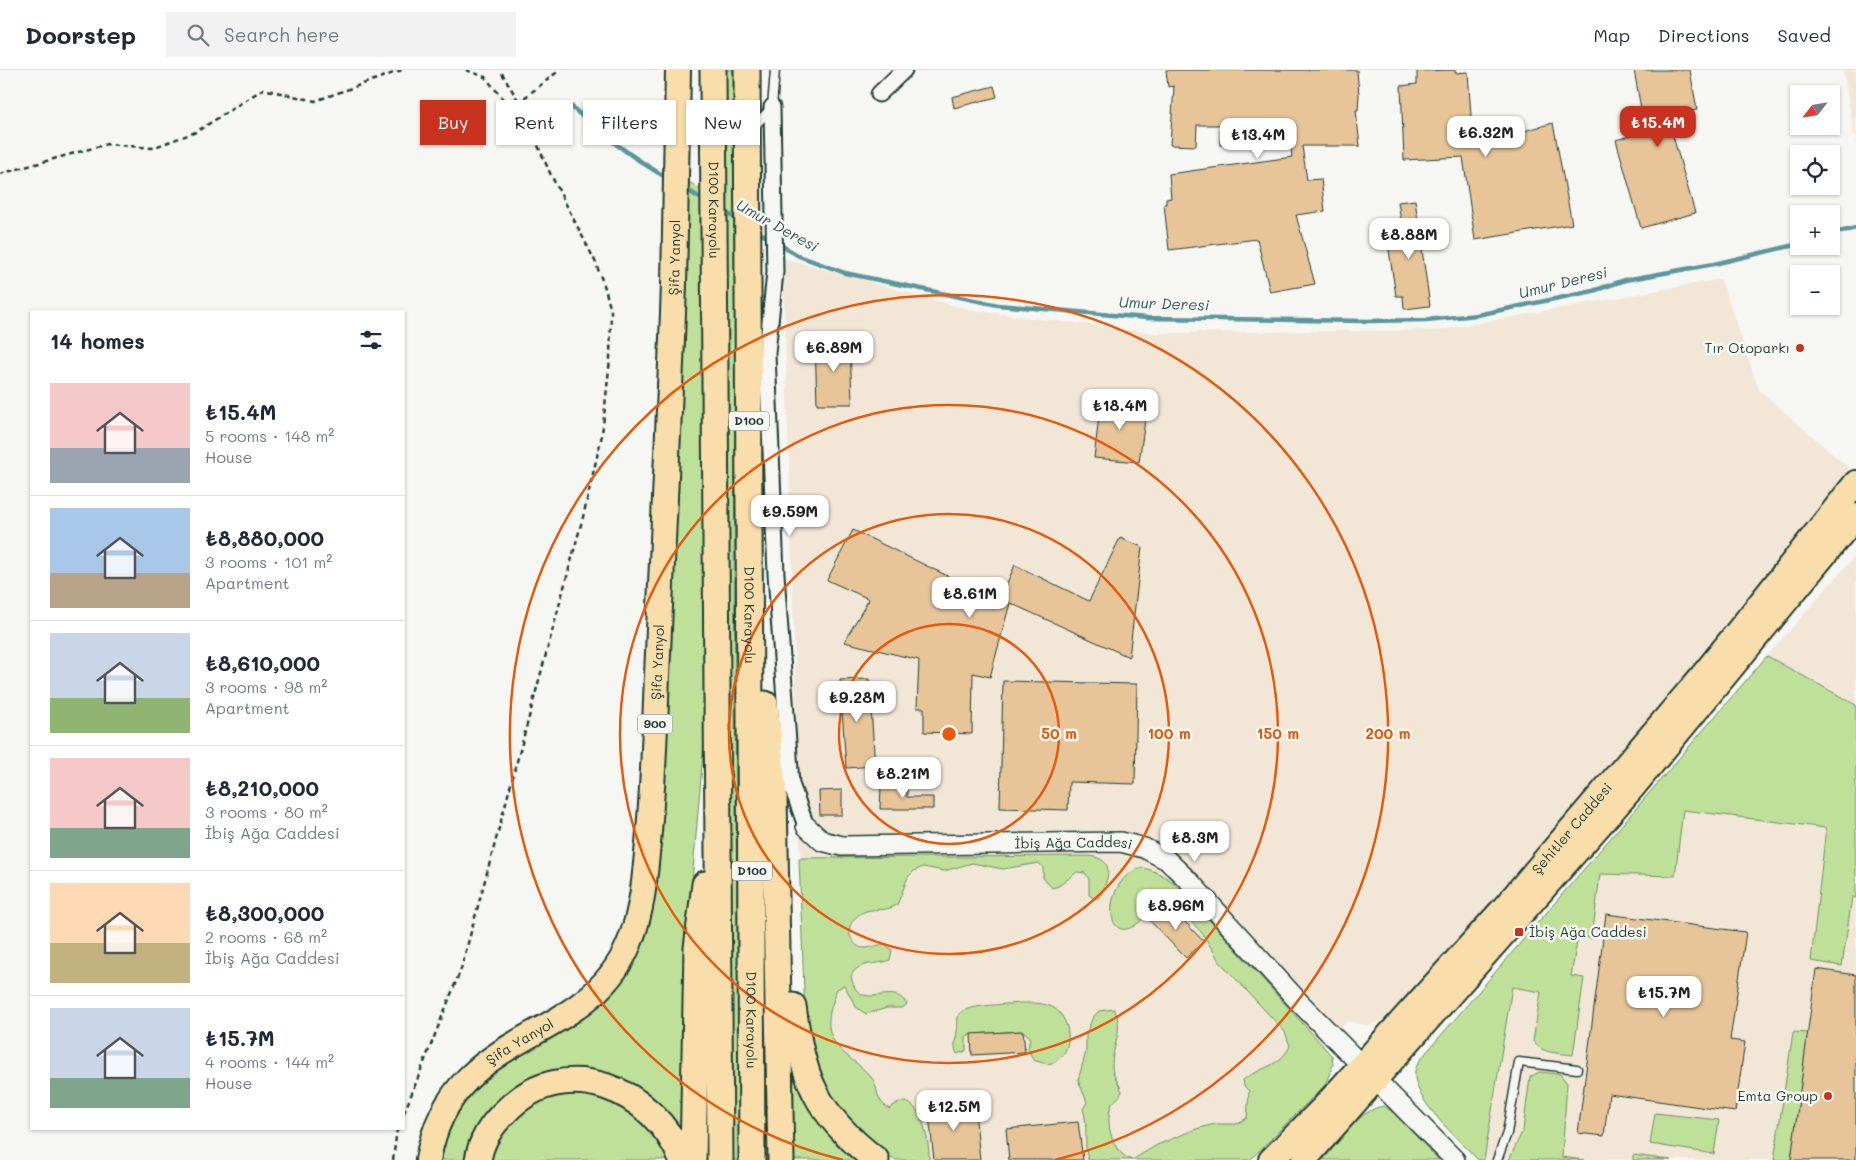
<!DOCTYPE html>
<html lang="en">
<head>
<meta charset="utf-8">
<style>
  :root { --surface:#fff; --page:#f2f2f3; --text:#1f2937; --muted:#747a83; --line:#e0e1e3; --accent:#c8321e }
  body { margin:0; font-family:Mali,sans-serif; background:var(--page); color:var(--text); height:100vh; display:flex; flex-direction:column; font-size:19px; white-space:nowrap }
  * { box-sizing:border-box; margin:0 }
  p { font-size:16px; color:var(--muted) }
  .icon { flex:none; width:28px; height:28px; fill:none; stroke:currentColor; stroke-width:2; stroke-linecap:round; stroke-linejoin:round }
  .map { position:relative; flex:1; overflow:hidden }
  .panel { position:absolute; left:30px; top:240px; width:375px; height:820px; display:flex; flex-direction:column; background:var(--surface); border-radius:0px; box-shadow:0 1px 4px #0004 }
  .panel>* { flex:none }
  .guide { position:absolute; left:420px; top:30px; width:475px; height:45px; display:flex; gap:10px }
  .needle { width:32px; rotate:239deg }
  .fabs { position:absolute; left:1790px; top:15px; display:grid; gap:10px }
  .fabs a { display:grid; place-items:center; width:50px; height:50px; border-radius:0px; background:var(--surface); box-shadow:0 1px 4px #0004; font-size:25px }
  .price { position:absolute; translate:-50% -42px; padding:0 11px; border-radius:10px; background:#fff; color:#222; font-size:16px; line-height:32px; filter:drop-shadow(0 1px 2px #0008) }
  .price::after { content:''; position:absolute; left:50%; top:30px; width:15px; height:11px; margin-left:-8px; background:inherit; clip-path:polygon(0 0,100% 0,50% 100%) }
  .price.active { background:var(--accent); color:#fff }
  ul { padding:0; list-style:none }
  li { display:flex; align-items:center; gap:15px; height:125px; padding:0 20px }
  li+li { border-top:1px solid var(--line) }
  li span { display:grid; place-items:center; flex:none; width:140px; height:100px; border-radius:0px; color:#555 }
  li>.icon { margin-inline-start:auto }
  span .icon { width:60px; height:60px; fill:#fffc; stroke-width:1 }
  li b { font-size:21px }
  h2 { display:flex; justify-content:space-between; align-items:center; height:60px; padding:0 20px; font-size:21px }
  .tag { padding:0 18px; border-radius:0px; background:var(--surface); box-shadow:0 1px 4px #0004; font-size:18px; line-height:45px }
  .tag.active { background:var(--accent); color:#fff }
  header { display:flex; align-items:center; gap:30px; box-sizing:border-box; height:70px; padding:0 25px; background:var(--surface); border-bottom:1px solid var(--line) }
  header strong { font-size:24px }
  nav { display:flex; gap:28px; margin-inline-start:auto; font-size:18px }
  .search { width:350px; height:45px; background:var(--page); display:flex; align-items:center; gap:12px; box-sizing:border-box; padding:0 18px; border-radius:0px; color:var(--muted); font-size:19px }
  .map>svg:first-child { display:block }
</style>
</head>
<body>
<header>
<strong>Doorstep</strong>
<div class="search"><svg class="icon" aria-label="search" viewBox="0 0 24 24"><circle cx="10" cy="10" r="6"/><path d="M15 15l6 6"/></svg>Search here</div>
<nav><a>Map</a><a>Directions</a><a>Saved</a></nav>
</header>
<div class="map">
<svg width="1856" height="1090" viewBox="0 0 1856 1090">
  <rect width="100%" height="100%" fill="#f6f6f2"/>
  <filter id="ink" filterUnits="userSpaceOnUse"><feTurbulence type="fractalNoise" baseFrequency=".02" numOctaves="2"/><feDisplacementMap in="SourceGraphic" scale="10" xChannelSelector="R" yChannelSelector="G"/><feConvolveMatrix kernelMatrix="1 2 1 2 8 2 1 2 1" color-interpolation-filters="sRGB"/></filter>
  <g filter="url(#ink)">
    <!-- built -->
    <g fill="#f2e7d7">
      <polygon points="1843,0 1856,0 1856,75"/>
      <polygon points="783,188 971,240 1155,263 1440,260 1721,209 1759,320 1851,400 1638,665 1527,796 1397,939 1387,948 1367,956 1347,951 1325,977 1332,986 1333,995 1325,1015 1250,1090 894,1090 805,947"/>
      <polygon points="1856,485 1856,635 1767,586"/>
      <polygon points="1683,740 1826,758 1818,820 1856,828 1856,1090 1484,1090 1515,901 1584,803"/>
    </g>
    <!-- green -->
    <g fill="#bfe099" stroke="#6f8e66">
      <polygon points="721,0 733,0 735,331 734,503 739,1090 728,1090"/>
      <path d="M685 109 705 123 704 672 687 870 682 1067 563 1004 470 1090H441C441 1079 443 1067 447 1057 451 1048 481 1006 488 1001 518 979 560 967 591 943 623 917 639 886 650 847Z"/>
      <path d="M1767 586 1856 635V828L1852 827 1842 896 1811 891 1826 758 1683 740 1675 806 1600 804 1592 868 1578 866 1571 906 1584 908 1573 985C1559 983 1541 984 1533 971L1541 922 1512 917 1484 1090H1478C1459 1069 1411 1029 1415 1001 1416 995 1421 989 1425 984Z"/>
      <path d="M1090 786C1116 790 1108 807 1101 826L1095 829 1089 825V809L1085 803 1077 802 1059 816 1052 818 1043 808V798L1039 793 1003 799 972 793 944 801 923 797 914 801 908 807 897 835C886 842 877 838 866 841 853 846 844 859 853 871 861 884 873 875 885 874L892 880 890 890C876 896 859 890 851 906 858 946 892 909 907 934L903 938H887L866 944 856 937 844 915 836 920C835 930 829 939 829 950 827 979 856 989 871 1007 880 1018 873 1028 889 1039 919 1012 930 1071 929 1090H894L866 1071 838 1042 818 1004 805 947 799 788Z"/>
      <path d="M1142 798C1158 800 1172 811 1184 822L1332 986 1333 995 1325 1015 1250 1090H1088C1083 1073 1089 1057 1083 1039L1087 1032 1078 1010 1086 982V964L1093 947 1099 941 1114 939C1125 959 1112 975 1112 996 1112 1004 1119 1013 1122 1021 1120 1028 1114 1030 1111 1036 1105 1054 1112 1083 1132 1090L1157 1075 1196 1059 1215 1054H1236L1247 1048 1249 1021 1244 1016 1243 1010C1260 997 1280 997 1290 976L1285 962 1220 892 1202 863 1171 830 1161 829C1152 838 1145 849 1134 856 1102 875 1104 806 1142 798Z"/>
      <path d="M1019 933C1030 933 1044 932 1054 938 1074 951 1074 991 1047 994L1033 990 1028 979 1030 967 1023 961 971 964 966 967V981L957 984C953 975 956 970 957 961 958 956 956 950 959 945 964 934 1006 935 1019 933Z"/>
      <polygon points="1793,962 1808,963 1791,1090 1774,1090"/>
      <polygon points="787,964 865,1090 788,1090"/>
      <polygon points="1539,1002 1560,1004 1567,1013 1562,1087 1584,1090 1509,1090 1523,1060 1530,1007"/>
      <polygon points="560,1019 627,1034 675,1090 485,1090 507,1049"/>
      <path d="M1384 1036 1394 1043 1439 1090H1323C1339 1072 1359 1039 1384 1036Z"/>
      <polygon points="1655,1043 1719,1050 1714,1084 1650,1074"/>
      <polygon points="1633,1085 1671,1090 1633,1090"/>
    </g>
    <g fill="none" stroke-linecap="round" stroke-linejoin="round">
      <!-- stream -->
      <g stroke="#5c969d" stroke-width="4.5">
        <path d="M572 37C601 64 634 89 669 109"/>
        <polyline points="684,118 705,131"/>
        <polyline points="723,141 740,151"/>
        <polyline points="755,160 772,170"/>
        <polyline points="1831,164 1856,158"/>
        <polyline points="779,174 799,186 845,203 998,235 1147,248 1367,251 1426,250 1477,245 1593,221 1625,210 1714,194 1799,174"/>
      </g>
    </g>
    <!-- building -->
    <g fill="#e7c599" stroke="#1f3d34">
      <polygon points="1166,0 1357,0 1359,25 1358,40 1356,40 1360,76 1302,76 1307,110 1321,109 1325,141 1296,145 1315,214 1270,222 1257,169 1169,180 1164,134 1166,134 1166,129 1171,128 1169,104 1292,87 1291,76 1220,75 1220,55 1197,55 1196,76 1170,75 1174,16 1168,17"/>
      <polygon points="1455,0 1455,3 1468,2 1473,75 1553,53 1572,154 1475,170 1463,87 1404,90 1401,16 1417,14 1417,1"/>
      <polygon points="1634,0 1690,0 1697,40 1667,45 1695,143 1641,158 1616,70 1645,61"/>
      <polygon points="994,16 997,27 954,38 952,27"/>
      <polygon points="1415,130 1430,236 1404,239 1403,226 1396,226 1387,167 1403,165 1398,132"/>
      <polygon points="850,272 852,334 817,334 815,273"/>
      <polygon points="1101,330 1147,336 1139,392 1094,388"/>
      <polygon points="853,460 999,531 1015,495 1089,531 1120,468 1142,477 1129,587 1010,533 990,607 973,603 972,664 924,662 924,638 917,638 919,590 844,572 869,529 827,510"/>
      <polygon points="869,609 875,696 846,698 840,610"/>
      <polygon points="1003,611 1137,614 1135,714 1069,712 1068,740 1000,738"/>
      <polygon points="881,716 907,716 907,727 933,727 933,739 880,739"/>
      <polygon points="842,720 842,745 820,745 819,721"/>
      <polygon points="1167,833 1204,872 1186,888 1149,850"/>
      <polygon points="1606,844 1746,862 1730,970 1745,972 1735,1042 1609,1024 1604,1066 1578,1063"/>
      <polygon points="1816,899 1856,905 1856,1090 1791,1090"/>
      <polygon points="1023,961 1025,982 972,985 971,964"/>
      <polygon points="974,1031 980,1090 934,1090 928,1036"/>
      <polygon points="1078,1052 1083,1090 1009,1090 1006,1059"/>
    </g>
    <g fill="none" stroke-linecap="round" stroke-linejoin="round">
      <defs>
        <g id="service">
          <polyline points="753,58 772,37 775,0"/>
          <polyline points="1497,1090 1507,1063 1519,992 1577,999"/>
        </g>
        <g id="minor">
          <polyline points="879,24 904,0"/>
          <polyline points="772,37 775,202 767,283 776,504 791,714 806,756"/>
        </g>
        <g id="tertiary">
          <path id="s1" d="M806 756 822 771 842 776 1121 772 1144 778 1167 790 1190 812 1299 932 1455 1090"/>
        </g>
        <g id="primary">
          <path id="s2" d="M428 1090C451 952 593 979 632 866 643 836 645 804 648 773 654 709 655 646 658 583 663 460 670 337 674 214 676 143 676 71 678 0"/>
          <path id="s3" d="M1271 1090 1324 1037 1504 838 1708 599 1856 413"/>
          <polyline points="1304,1090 1632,718 1856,446"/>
        </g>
        <g id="trunk">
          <path id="s4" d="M713 0 720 1090"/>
          <path id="s5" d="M747 0 752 1090"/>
          <polyline points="765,634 774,725 781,1090"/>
          <path d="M793 936C803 1009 815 1043 876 1090"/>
          <path d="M478 1090C481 1071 492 1054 506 1041 564 981 655 1019 682 1090"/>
          <polyline points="693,1090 697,878 705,814"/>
        </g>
      </defs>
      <!-- service casing -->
      <use href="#service" stroke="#1f3d34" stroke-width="11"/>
      <!-- minor casing -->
      <use href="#minor" stroke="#1f3d34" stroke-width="19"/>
      <!-- tertiary casing -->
      <use href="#tertiary" stroke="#1f3d34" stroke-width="22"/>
      <!-- primary casing -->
      <use href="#primary" stroke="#1f3d34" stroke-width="28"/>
      <!-- trunk casing -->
      <use href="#trunk" stroke="#1f3d34" stroke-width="29"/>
      <!-- path -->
      <g stroke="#1f3d34" stroke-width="2.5" stroke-dasharray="5 4" stroke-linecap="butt">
        <polyline points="466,0 485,7 504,30 519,32 556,3 556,0"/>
        <polyline points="0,104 107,74 152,78 196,62 263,19 315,31 402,0"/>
        <polyline points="404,1043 461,899 583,447 602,365 610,289 611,241 605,218 595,191 550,103 519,32 500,0"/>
        <polyline points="393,1090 397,1059"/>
      </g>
      <!-- service -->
      <use href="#service" stroke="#f6f6f2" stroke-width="8"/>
      <!-- minor -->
      <use href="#minor" stroke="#f6f6f2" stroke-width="15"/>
      <!-- tertiary -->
      <use href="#tertiary" stroke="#f6f6f2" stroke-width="19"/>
      <!-- primary -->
      <use href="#primary" stroke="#f9deab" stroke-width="24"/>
      <!-- trunk -->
      <use href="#trunk" stroke="#f9deab" stroke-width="25"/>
    </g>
  </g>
  <!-- distance rings -->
  <g fill="none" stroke="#e8590c" stroke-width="2.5">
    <circle cx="949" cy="664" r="110"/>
    <circle cx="949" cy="664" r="220"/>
    <circle cx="949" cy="664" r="329"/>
    <path d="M843 1090A439 439 0 1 1 1055 1090"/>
  </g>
  <!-- markers -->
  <g fill="#c8321e" stroke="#f6f6f2" stroke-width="2">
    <circle cx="1800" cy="278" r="5"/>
    <rect x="1514" y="857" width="10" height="10" rx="2.5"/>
    <circle cx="1828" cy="1026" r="5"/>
  </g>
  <g text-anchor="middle" stroke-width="5" stroke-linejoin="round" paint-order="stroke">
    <!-- shield labels -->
    <g fill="#f6f6f2" stroke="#60746d" stroke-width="1">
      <rect x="729" y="341.5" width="40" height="19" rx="4"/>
      <rect x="637.5" y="644.5" width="35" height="19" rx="4"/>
      <rect x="732" y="791.5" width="40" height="19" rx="4"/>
    </g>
    <g font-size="12" font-weight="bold" fill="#1f3d34">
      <text x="749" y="355">D100</text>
      <text x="655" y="658">900</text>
      <text x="752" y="805">D100</text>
    </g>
    <!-- street labels -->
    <g font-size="14" fill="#1f3d34" stroke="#f6f6f2">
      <text dy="5" stroke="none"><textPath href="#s4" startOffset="140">D100 Karayolu</textPath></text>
      <text dy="5" stroke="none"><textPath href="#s2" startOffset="995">Şifa Yanyol</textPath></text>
      <text dy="5" stroke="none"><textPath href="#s5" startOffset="545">D100 Karayolu</textPath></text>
      <text dy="5" stroke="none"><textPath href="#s2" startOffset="590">Şifa Yanyol</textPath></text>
      <text dy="5" stroke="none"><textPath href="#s3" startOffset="448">Şehitler Caddesi</textPath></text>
      <text dy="5" stroke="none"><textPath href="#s1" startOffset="274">İbiş Ağa Caddesi</textPath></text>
      <text dy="5" stroke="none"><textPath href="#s5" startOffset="950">D100 Karayolu</textPath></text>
      <text dy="5" stroke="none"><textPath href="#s2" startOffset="156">Şifa Yanyol</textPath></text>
    </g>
    <!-- poi labels -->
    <g font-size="14" fill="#1f3d34" stroke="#f6f6f2" text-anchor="end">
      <text x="1790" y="283">Tır Otoparkı</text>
      <text x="1529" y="867" text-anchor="start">İbiş Ağa Caddesi</text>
      <text x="1818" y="1031">Emta Group</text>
    </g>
    <!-- water labels -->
    <g font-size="15" font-style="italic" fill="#335b57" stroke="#f6f6f2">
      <text transform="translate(777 156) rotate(29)" y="5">Umur Deresi</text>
      <text transform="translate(1563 213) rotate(-14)" y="5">Umur Deresi</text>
      <text transform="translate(1164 234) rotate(2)" y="5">Umur Deresi</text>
    </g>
  </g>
  <circle cx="949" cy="664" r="8" fill="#e8590c" stroke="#f6f6f2" stroke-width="2.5"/>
  <g font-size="15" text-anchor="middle" font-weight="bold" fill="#e8590c" stroke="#f6f6f2" stroke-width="5" stroke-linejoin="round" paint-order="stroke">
    <text x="1059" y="669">50 m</text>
    <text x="1169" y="669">100 m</text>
    <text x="1278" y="669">150 m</text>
    <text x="1388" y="669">200 m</text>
  </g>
</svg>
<div class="fabs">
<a><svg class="needle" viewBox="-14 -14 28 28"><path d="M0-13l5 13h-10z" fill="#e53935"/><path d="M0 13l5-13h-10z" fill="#747a83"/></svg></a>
<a><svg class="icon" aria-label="locate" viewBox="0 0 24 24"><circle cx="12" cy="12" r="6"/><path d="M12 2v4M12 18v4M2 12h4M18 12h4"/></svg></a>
<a>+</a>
<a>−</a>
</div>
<b class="price active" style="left:1658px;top:78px">₺15.4M</b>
<b class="price" style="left:1486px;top:88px">₺6.32M</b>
<b class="price" style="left:1258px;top:90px">₺13.4M</b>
<b class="price" style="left:1409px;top:190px">₺8.88M</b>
<b class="price" style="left:834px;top:303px">₺6.89M</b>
<b class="price" style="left:1120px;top:361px">₺18.4M</b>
<b class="price" style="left:790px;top:467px">₺9.59M</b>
<b class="price" style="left:970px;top:549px">₺8.61M</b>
<b class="price" style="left:857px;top:653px">₺9.28M</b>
<b class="price" style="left:903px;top:729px">₺8.21M</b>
<b class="price" style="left:1195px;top:793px">₺8.3M</b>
<b class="price" style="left:1176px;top:861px">₺8.96M</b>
<b class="price" style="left:1664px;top:948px">₺15.7M</b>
<b class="price" style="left:954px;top:1062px">₺12.5M</b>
<div class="guide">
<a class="tag active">Buy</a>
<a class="tag">Rent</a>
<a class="tag">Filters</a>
<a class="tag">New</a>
</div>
<section class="panel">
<h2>14 homes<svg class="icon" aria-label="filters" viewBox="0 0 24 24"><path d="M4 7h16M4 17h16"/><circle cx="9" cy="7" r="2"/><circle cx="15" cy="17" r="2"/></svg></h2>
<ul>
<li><span style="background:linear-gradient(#f6c9c9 65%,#9aa5b1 0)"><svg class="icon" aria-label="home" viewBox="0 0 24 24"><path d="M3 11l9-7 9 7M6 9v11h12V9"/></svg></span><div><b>₺15.4M</b><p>5 rooms · 148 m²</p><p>House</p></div></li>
<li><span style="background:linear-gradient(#a9c7e8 65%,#b9a48a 0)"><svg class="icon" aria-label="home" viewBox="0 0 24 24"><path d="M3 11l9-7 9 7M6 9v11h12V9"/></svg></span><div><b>₺8,880,000</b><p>3 rooms · 101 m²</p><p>Apartment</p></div></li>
<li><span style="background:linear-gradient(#c9d6e8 65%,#8fb573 0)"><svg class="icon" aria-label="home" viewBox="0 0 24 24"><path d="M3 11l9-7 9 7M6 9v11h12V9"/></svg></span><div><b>₺8,610,000</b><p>3 rooms · 98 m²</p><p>Apartment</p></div></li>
<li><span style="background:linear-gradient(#f6c9c9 70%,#7fa58c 0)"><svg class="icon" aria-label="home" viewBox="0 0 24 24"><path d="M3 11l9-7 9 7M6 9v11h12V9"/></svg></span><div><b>₺8,210,000</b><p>3 rooms · 80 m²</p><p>İbiş Ağa Caddesi</p></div></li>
<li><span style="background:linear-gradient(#ffd9b3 60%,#c2b280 0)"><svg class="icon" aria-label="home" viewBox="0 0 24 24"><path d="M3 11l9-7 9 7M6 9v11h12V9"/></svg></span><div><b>₺8,300,000</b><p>2 rooms · 68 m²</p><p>İbiş Ağa Caddesi</p></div></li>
<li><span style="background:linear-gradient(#c9d6e8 70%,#7fa58c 0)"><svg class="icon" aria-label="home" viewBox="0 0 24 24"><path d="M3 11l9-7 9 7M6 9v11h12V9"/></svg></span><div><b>₺15.7M</b><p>4 rooms · 144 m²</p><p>House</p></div></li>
</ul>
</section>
</div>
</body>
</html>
